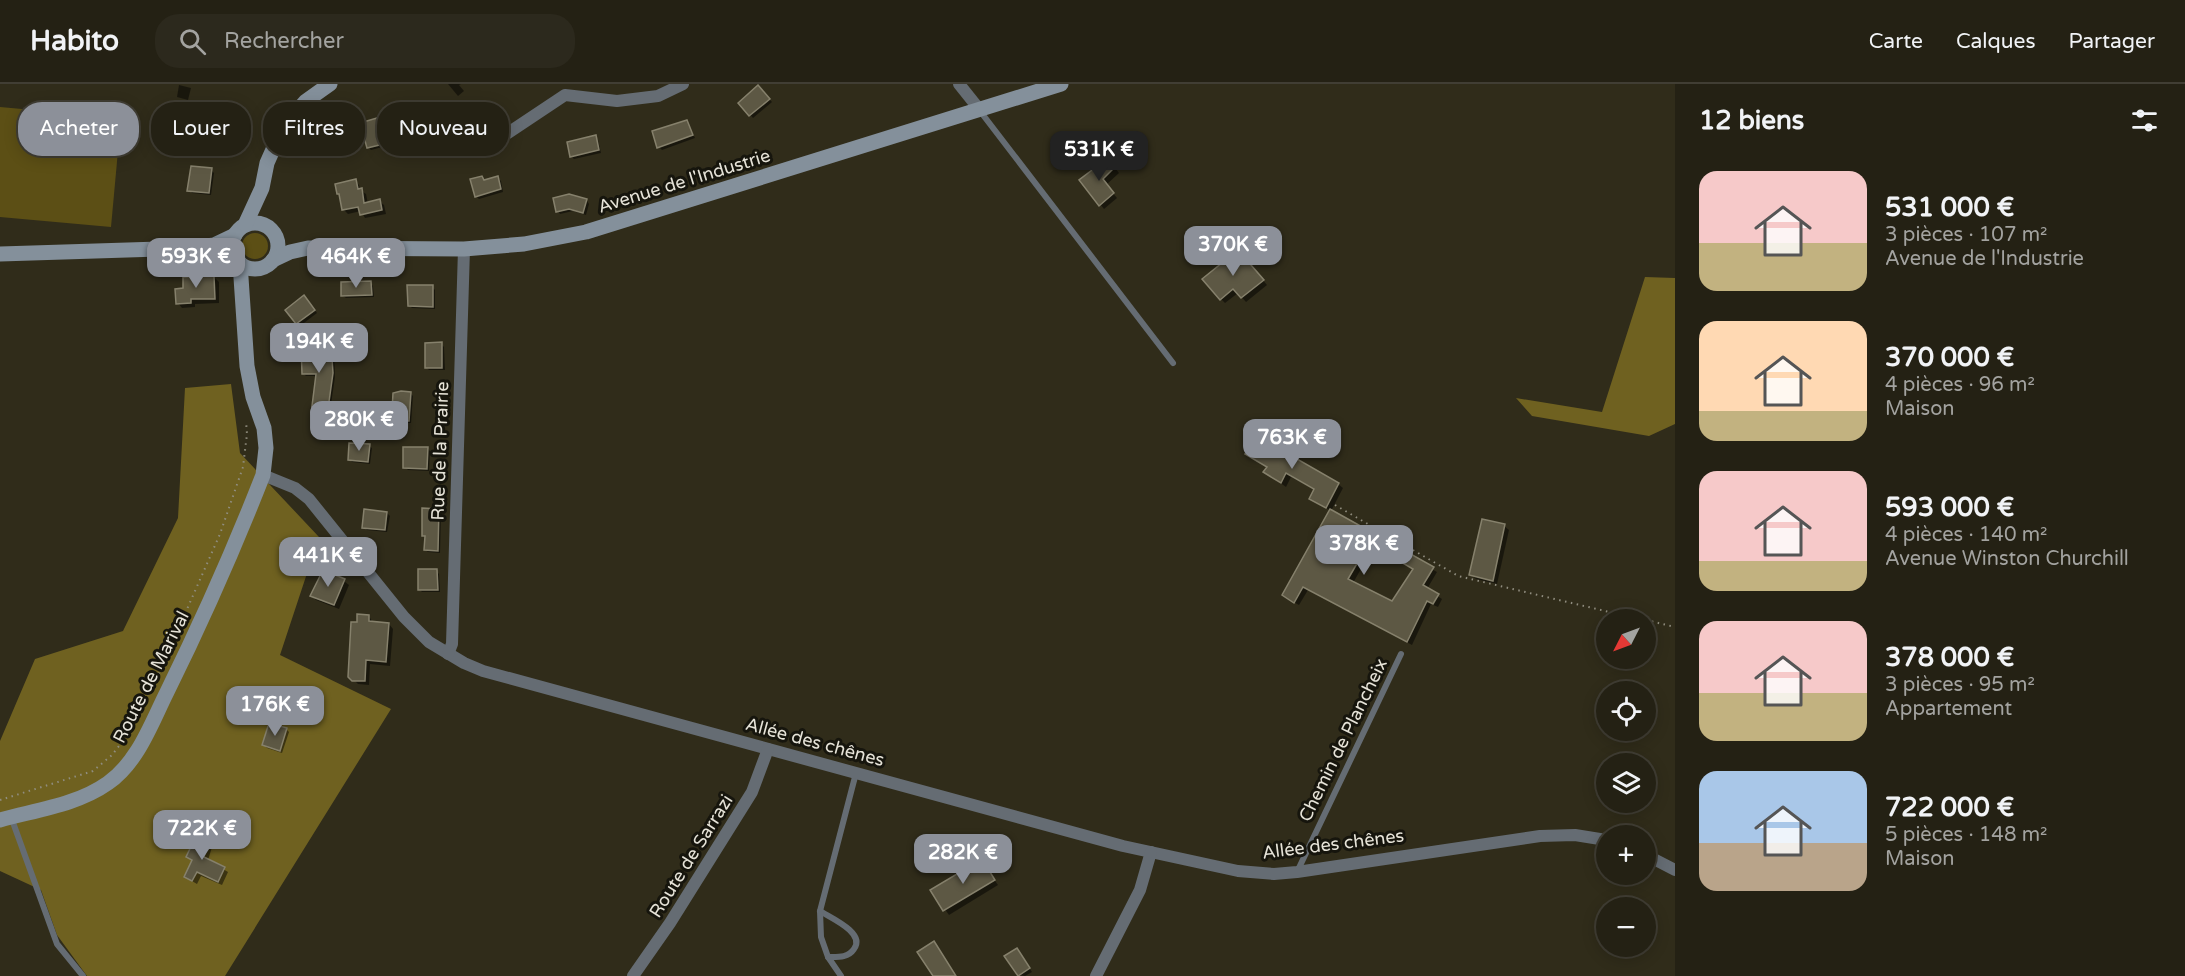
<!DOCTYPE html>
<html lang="fr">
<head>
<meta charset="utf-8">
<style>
  :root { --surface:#242114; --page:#2c291d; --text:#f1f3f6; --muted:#a3a3a0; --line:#413e34; --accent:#8c9099 }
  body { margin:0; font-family:"Varela Round",sans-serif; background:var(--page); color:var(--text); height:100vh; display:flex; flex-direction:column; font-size:22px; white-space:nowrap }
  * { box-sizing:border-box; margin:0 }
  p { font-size:20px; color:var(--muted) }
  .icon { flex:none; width:33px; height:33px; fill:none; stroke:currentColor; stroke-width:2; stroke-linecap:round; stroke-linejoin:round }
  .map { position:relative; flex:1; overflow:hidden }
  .panel { display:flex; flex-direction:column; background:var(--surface); width:510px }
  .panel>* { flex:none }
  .guide { position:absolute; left:18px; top:18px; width:570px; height:54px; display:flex; gap:12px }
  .needle { width:39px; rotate:228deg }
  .buttons { position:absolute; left:1596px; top:525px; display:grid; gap:12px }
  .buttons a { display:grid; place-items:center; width:60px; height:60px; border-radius:50%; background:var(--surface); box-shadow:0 3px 15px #0003,0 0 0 2px var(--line); font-size:30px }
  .price { position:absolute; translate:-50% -51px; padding:0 14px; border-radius:12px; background:var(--accent); color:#fff; font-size:20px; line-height:39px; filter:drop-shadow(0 2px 3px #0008) }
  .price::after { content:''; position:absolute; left:50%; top:36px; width:18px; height:14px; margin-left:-9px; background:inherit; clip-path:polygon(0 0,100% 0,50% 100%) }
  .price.current { background:#222; color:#fff }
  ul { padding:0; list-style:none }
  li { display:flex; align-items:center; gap:18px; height:150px; padding:0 24px }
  li span { display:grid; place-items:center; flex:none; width:168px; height:120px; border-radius:18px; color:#555 }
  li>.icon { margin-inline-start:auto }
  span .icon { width:72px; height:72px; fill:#fffc; stroke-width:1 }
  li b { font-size:26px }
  h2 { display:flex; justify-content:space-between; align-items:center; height:72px; padding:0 24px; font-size:26px }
  .tag { padding:0 21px; border-radius:24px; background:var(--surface); box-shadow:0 3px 15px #0003,0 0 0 2px var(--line); font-size:21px; line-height:54px }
  .tag.current { background:var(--accent); color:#fff }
  header { display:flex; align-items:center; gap:36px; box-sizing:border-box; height:84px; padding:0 30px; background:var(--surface); border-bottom:2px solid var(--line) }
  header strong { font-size:28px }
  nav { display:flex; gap:33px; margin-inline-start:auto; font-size:21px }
  .search { width:420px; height:54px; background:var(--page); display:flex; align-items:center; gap:15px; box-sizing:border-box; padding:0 21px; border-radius:24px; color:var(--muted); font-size:22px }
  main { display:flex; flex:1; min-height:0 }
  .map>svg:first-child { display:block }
</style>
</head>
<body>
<header>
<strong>Habito</strong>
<div class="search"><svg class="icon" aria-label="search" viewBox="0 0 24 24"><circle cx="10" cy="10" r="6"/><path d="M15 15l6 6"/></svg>Rechercher</div>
<nav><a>Carte</a><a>Calques</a><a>Partager</a></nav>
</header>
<main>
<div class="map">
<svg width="1675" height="892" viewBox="0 0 1675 892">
  <rect width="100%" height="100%" fill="#302c1a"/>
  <!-- green -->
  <g fill="#5c4f15">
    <polygon points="0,23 121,34 111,143 0,133"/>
    <circle cx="255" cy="162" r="13"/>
  </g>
  <!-- forest -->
  <g fill="#6f6120">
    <polygon points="1645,193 1675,194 1675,340 1649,352 1532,332 1516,314 1602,328"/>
    <polygon points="231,300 240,369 319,453 280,571 391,625 225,892 87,892 57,851 41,806 0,787 0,657 35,575 123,547 178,434 185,304"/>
  </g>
  <!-- shadow -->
  <g fill="#0007" fill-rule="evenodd">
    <polygon points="448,0 461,0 459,1 464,7 458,12"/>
    <polygon points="179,1 191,4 188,16 177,13"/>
    <polygon points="758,3 772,18 753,34 740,19"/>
    <polygon points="377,36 380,39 386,62 371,66 368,63"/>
    <polygon points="687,38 695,54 662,66 659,63"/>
    <polygon points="595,53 598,56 601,69 574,75 571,72"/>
    <polygon points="1112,80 1119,89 1106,101 1117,114 1104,125 1081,96"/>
    <polygon points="211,86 214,89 211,111 192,109 189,106"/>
    <polygon points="482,93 485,96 498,94 501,97 503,108 479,115 476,112"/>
    <polygon points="355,97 359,101 360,106 366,110 368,120 379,117 384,121 386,130 365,134 361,127 348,130 344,126"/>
    <polygon points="569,111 587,117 589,120 586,131 573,127 560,130 558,127"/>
    <polygon points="1242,172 1267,201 1246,218 1238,209 1225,219 1221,215"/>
    <polygon points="214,193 219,198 219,219 195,220 195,223 182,224 178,219"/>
    <polygon points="370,199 373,202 374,213 346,214 343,212"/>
    <polygon points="432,203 435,206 435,225 412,224 409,221"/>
    <polygon points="307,216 317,229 300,242 297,239"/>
    <polygon points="441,260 444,263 445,286 429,286 426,283"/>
    <polygon points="331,261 334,264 335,293 329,334 316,333 313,330 317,292 306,292 303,289"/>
    <polygon points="410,309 413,312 411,339 404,339 401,336 401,330 394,326"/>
    <polygon points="369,362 372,364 370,380 352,378 349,375"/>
    <polygon points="427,364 430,367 429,387 408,386 405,383"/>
    <path d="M1247 370H1290L1294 375 1338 400 1343 404 1331 427 1437 488 1427 505 1442 515 1438 523 1431 520 1412 561 1308 506 1299 521 1288 515 1331 427 1311 415 1315 406 1291 393 1286 403 1265 388 1268 384ZM1374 462 1414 486 1392 519 1353 499Z"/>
    <polygon points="439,426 441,429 440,469 428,468 425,466 426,455 423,452"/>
    <polygon points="387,429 390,432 387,448 367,446 364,443"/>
    <polygon points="1504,442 1509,446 1497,500 1476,495 1471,491"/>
    <polygon points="436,487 439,490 440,508 422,508 419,505"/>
    <polygon points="344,497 349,501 339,525 316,516 312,512"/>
    <polygon points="369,532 373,539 389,540 393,545 390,582 370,580 369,601 358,600 350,592 358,540"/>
    <polygon points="286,645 289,648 282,669 267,664 264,661"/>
    <polygon points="210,757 213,760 208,776 228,788 222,801 201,792 197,800 185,793 193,778 188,773 203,770"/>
    <polygon points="981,777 998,801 949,831 932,807"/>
    <polygon points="1019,869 1032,888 1025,892 1019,891 1006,873"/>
  </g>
  <!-- building -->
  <g fill="#5d5844" stroke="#86816c" stroke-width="1.5" fill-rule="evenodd">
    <polygon points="758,1 770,15 749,32 738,19"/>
    <polygon points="377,34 384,60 367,64 360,39"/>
    <polygon points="687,36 693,51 657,64 652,47"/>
    <polygon points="596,51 599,66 570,73 567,58"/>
    <polygon points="1108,74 1115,83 1103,95 1114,109 1099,122 1079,96"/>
    <polygon points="191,82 212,84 209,109 187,107"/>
    <polygon points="482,92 484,96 498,92 501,105 475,113 470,95"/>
    <polygon points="356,95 358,105 362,104 364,119 380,115 382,126 360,131 358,123 342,126 339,110 337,110 335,100"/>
    <polygon points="569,110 587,115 583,129 569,125 556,128 553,114"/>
    <polygon points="1238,166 1264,196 1241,214 1233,205 1220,216 1202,195"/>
    <polygon points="214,192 215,215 191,215 191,219 176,220 175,205 183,204 183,193"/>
    <polygon points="371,197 372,211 341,212 341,198"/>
    <polygon points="407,201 433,201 433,223 408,222"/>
    <polygon points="304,211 315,226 296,240 285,226"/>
    <polygon points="442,258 442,284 425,284 425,259"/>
    <polygon points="331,259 333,289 327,332 311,330 316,290 302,290 301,260"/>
    <polygon points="401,307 411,308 409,337 399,337 399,328 392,327 393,309"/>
    <polygon points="1256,352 1291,369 1290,371 1339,399 1326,424 1309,415 1314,405 1286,389 1281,399 1263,388 1267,383 1245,370"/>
    <polygon points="349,359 370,360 368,378 348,376"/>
    <polygon points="403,363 428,363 427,385 403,384"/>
    <polygon points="422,424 439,425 438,467 424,466 425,452 422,452"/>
    <polygon points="364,425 387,428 385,446 362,444"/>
    <path d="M1330 425 1434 483 1423 501 1439 510 1433 520 1427 517 1407 558 1303 503 1294 519 1282 511ZM1369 459 1413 485 1392 517 1348 495Z"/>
    <polygon points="1482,435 1505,440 1493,497 1469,491"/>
    <polygon points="418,485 437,485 438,506 418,506"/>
    <polygon points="323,486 345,495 334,521 310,512"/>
    <polygon points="357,530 369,531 369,537 389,539 386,578 366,576 365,597 352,597 348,593 351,538 357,538"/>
    <polygon points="269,639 287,644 280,667 262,661"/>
    <polygon points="198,748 209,754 204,773 225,783 218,798 197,788 192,797 184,793 192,776 186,773"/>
    <polygon points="982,775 995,796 943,827 930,806"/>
    <polygon points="934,857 956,892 933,892 917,868"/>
    <polygon points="1017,864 1030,884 1018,892 1004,872"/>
  </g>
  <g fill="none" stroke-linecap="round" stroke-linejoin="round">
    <!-- path -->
    <g stroke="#908d7f" stroke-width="2" stroke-dasharray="1.5 4.5" stroke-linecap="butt">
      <polyline points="1335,421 1458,492 1643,536"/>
      <polyline points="1646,536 1675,543"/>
      <polyline points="0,716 93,687 112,671 122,658 159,589 220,450 243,383 247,350 246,337"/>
    </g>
    <!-- lane -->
    <g stroke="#656c73" stroke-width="6">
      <polyline points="980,27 1173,279"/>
      <polyline points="11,733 57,860 83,892"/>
      <polyline points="1297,788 1401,570"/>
      <path d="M820 827C831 834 866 849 854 865 848 874 838 873 828 873"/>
      <polyline points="841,892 828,873 821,853 820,827 856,689"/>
    </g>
    <!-- street -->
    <g stroke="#656c73" stroke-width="12">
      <polyline points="959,0 979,25"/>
      <polyline points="428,61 470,63 508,49 565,11 617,17 658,12 683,0"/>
      <polyline points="263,391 295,404 309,415 404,533 429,558 464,579 483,587 1123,762 1238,787 1274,790 1297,788 1540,752 1575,751 1606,756"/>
      <polyline points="448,570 452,560 464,165"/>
      <polyline points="1646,771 1675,786"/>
      <polyline points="633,892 670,839 752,708 768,665"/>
      <polyline points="1096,892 1140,806 1151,768"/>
    </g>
    <!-- secondary -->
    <g stroke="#84909b" stroke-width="15">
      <circle cx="255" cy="162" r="23"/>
      <polyline points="245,141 262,104 267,79 283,43 306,17 330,0"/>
      <polyline points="0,170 191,164 214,161 235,151"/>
      <polyline points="273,176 290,168 308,164 464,165 524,160 586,148 1061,0"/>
      <path d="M0 736C36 726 77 721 108 699 138 678 151 640 167 608 202 537 234 465 263 391L266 364 264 344 253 313 247 282 240 179"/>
    </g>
  </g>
  <g text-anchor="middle" stroke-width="6" stroke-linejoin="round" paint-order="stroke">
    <!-- street labels -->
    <g font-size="18" fill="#e6e3d8" stroke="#16150d">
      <text transform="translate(684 97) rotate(-17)" y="6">Avenue de l'Industrie</text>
      <text transform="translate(440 367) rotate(-88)" y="6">Rue de la Prairie</text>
      <text transform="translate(151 593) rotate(-63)" y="6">Route de Marival</text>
      <text transform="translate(1343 656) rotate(-64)" y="6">Chemin de Plancheix</text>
      <text transform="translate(815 658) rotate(15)" y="6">Allée des chênes</text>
      <text transform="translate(1333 760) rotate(-7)" y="6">Allée des chênes</text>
      <text transform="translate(691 772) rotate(-58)" y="6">Route de Sarrazi</text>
    </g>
  </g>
</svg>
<div class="buttons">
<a><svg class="needle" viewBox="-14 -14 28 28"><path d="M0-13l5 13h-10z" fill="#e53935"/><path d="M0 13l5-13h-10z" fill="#a3a3a0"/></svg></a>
<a><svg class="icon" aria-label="locate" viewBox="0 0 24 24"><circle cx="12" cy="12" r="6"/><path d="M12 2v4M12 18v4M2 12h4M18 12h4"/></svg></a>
<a><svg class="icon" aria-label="layers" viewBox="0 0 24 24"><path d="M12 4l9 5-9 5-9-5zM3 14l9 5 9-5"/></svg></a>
<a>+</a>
<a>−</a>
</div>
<b class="price current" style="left:1099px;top:98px">531K €</b>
<b class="price" style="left:1233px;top:193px">370K €</b>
<b class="price" style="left:196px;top:205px">593K €</b>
<b class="price" style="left:356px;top:205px">464K €</b>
<b class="price" style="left:319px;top:290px">194K €</b>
<b class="price" style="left:359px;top:368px">280K €</b>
<b class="price" style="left:1292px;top:386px">763K €</b>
<b class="price" style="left:1364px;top:492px">378K €</b>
<b class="price" style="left:328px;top:504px">441K €</b>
<b class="price" style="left:275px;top:653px">176K €</b>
<b class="price" style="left:202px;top:777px">722K €</b>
<b class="price" style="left:963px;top:801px">282K €</b>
<div class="guide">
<a class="tag current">Acheter</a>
<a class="tag">Louer</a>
<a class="tag">Filtres</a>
<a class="tag">Nouveau</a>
</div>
</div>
<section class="panel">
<h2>12 biens<svg class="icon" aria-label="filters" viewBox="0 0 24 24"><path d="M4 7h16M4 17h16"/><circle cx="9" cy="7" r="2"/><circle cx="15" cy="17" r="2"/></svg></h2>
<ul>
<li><span style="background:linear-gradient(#f6c9c9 60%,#c2b280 0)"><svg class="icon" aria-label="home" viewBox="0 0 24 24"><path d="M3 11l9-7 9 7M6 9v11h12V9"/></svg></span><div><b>531 000 €</b><p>3 pièces · 107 m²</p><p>Avenue de l'Industrie</p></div></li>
<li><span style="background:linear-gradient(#ffd9b3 75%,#c2b280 0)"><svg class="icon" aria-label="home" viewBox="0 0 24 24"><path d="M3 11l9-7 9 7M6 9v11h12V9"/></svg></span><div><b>370 000 €</b><p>4 pièces · 96 m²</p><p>Maison</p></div></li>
<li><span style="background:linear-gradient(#f6c9c9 75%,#c2b280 0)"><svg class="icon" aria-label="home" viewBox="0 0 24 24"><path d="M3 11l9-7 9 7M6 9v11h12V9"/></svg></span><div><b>593 000 €</b><p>4 pièces · 140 m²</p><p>Avenue Winston Churchill</p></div></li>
<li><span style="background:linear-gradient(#f6c9c9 60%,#c2b280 0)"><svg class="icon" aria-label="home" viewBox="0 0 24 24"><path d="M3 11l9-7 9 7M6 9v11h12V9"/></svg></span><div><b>378 000 €</b><p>3 pièces · 95 m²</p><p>Appartement</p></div></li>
<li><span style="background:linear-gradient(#a9c7e8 60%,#b9a48a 0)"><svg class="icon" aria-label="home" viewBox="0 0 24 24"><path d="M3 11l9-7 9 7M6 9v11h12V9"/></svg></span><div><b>722 000 €</b><p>5 pièces · 148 m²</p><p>Maison</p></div></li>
</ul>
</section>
</main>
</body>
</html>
